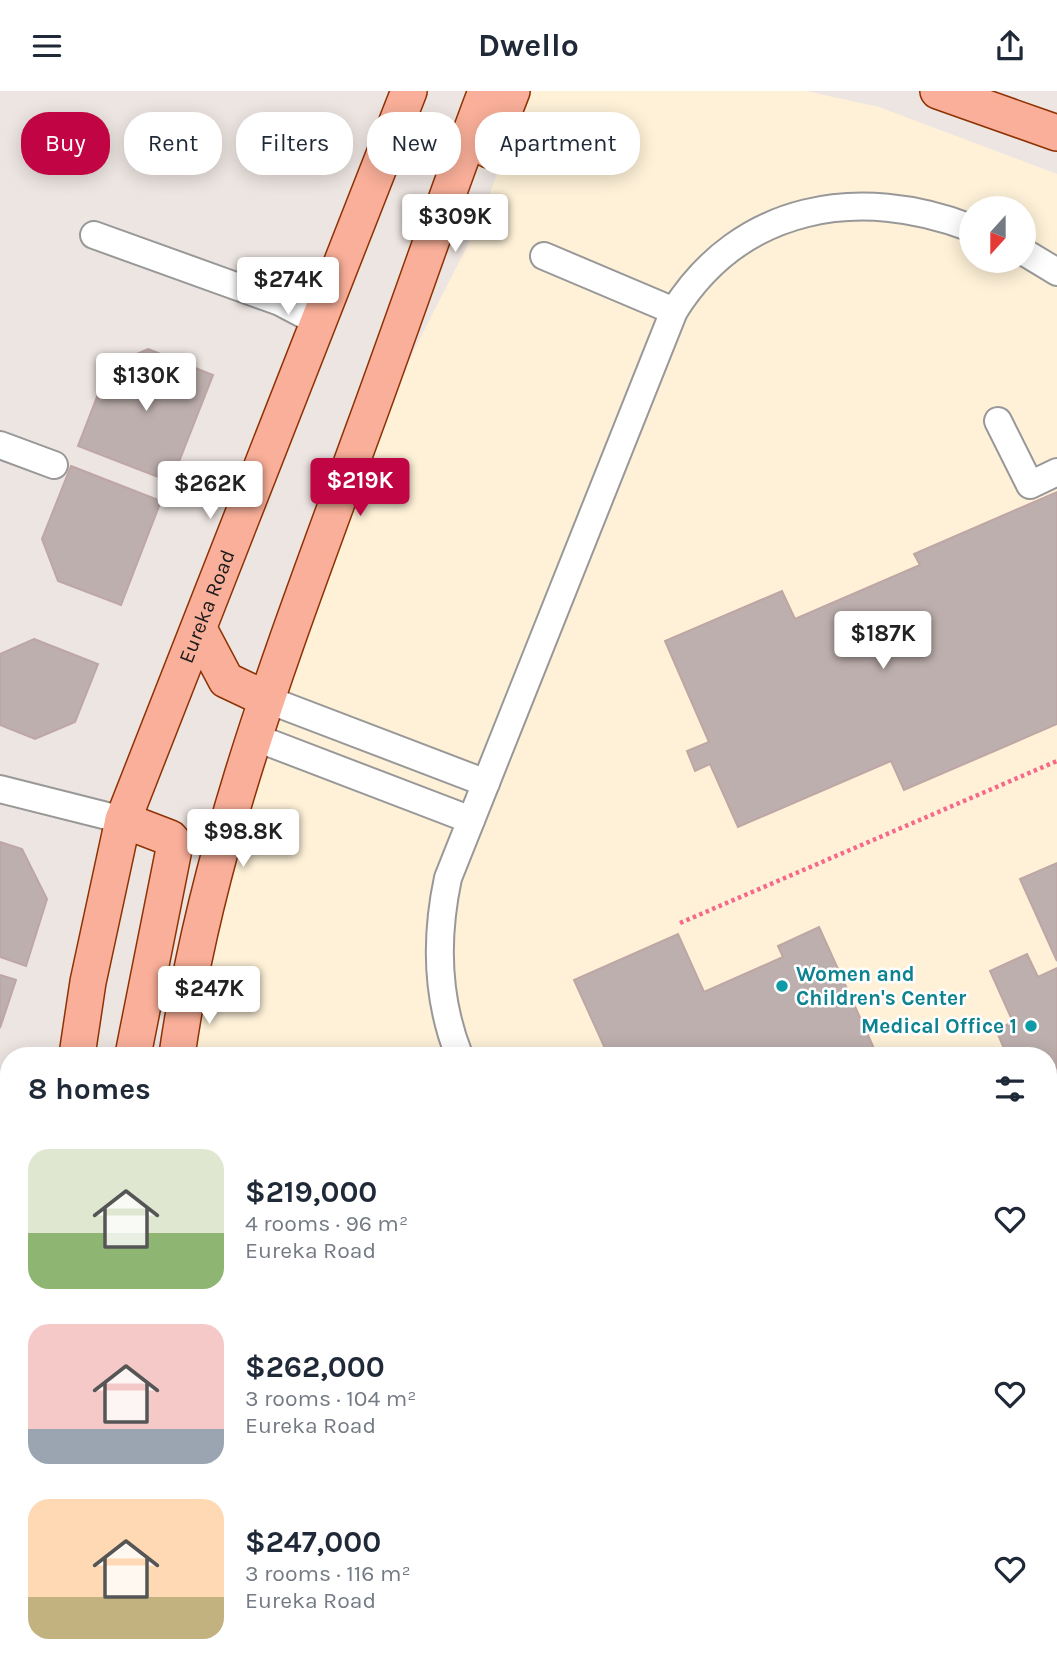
<!DOCTYPE html>
<html lang="en">
<head>
<meta charset="utf-8">
<style>
  :root { --surface:#fff; --page:#f6f6f7; --text:#1f2937; --muted:#747a83; --accent:#c10544 }
  body { margin:0; font-family:Karla,sans-serif; background:var(--page); color:var(--text); height:100vh; display:flex; flex-direction:column; font-size:26px; white-space:nowrap }
  * { box-sizing:border-box; margin:0 }
  p { font-size:23px; color:var(--muted) }
  .icon { flex:none; width:38px; height:38px; fill:none; stroke:currentColor; stroke-width:2; stroke-linecap:round; stroke-linejoin:round }
  .map { position:relative; flex:1; overflow:hidden }
  .side { position:absolute; left:0px; top:956px; width:1057px; height:625px; display:flex; flex-direction:column; background:var(--surface); border-radius:28px 28px 0 0; box-shadow:0 4px 18px #0003 }
  .side>* { flex:none }
  .hud { position:absolute; left:21px; top:21px; width:700px; height:63px; display:flex; gap:14px }
  .needle { width:46px; rotate:201deg }
  .buttons { position:absolute; left:959px; top:105px; display:grid; gap:14px }
  .buttons a { display:grid; place-items:center; width:77px; height:77px; border-radius:50%; background:var(--surface); box-shadow:0 4px 18px #0003; font-size:35px }
  .price { position:absolute; translate:-50% -60px; padding:0 16px; border-radius:7px; background:#fff; color:#222; font-size:23px; line-height:46px; filter:drop-shadow(0 2px 4px #0008) }
  .price::after { content:''; position:absolute; left:50%; top:42px; width:21px; height:16px; margin-left:-10px; background:inherit; clip-path:polygon(0 0,100% 0,50% 100%) }
  .price.selected { background:var(--accent); color:#fff }
  ul { padding:0; list-style:none }
  li { display:flex; align-items:center; gap:21px; height:175px; padding:0 28px }
  li span { display:grid; place-items:center; flex:none; width:196px; height:140px; border-radius:21px; color:#555 }
  li>.icon { margin-inline-start:auto }
  span .icon { width:84px; height:84px; fill:#fffc; stroke-width:1 }
  li b { font-size:30px }
  h2 { display:flex; justify-content:space-between; align-items:center; height:84px; padding:0 28px; font-size:30px }
  .tag { padding:0 24px; border-radius:28px; background:var(--surface); box-shadow:0 4px 18px #0003; font-size:24px; line-height:63px }
  .tag.selected { background:var(--accent); color:#fff }
  header { display:flex; justify-content:space-between; align-items:center; height:91px; padding:0 28px; background:var(--surface); font-size:32px; font-weight:700 }
  .map>svg:first-child { display:block }
</style>
</head>
<body>
<header><svg class="icon" aria-label="menu" viewBox="0 0 24 24"><path d="M4 6h16M4 12h16M4 18h16"/></svg>Dwello<svg class="icon" aria-label="share" viewBox="0 0 24 24"><path d="M12 15V3M7 8l5-5 5 5M5 13v7h14v-7"/></svg></header>
<div class="map">
<svg width="1057" height="1580" viewBox="0 0 1057 1580">
  <rect width="100%" height="100%" fill="#ede5e1"/>
  <!-- education -->
  <path fill="#fef1d8" fill-rule="evenodd" d="M526 0H806L879 16 1057 83V1580H499L477 1572H1048V964H186L205 851 277 606 382 322 481 128ZM971 117H1024V170H971Z"/>
  <!-- building -->
  <g fill="#bdafad" stroke="#bea6a4" stroke-width="2">
    <polygon points="148,258 213,284 171,391 78,355 109,275"/>
    <polygon points="71,375 161,410 121,514 58,490 42,448"/>
    <polygon points="1057,401 1057,633 904,699 891,670 738,736 710,673 695,680 687,660 709,651 665,550 782,500 795,528 920,474 914,463"/>
    <polygon points="34,548 98,573 75,631 35,648 0,634 0,563"/>
    <polygon points="0,751 22,758 47,808 26,875 0,866"/>
    <polygon points="1057,772 1057,870 1020,788"/>
    <polygon points="819,836 877,964 608,964 574,889 678,843 704,901 783,866 778,855"/>
    <polygon points="1027,863 1038,886 1057,877 1057,1006 1048,1010 1048,964 1007,964 996,939 1013,931 990,880"/>
    <polygon points="0,884 16,889 0,937"/>
    <polygon points="1057,1169 1057,1485 1048,1489 1048,1172"/>
    <polygon points="1057,1487 1057,1580 1014,1580 1011,1572 1048,1572 1048,1491"/>
  </g>
  <g fill="none" stroke-linecap="round" stroke-linejoin="round">
    <defs>
      <g id="minor">
        <polyline points="94,144 280,211 316,230"/>
        <polyline points="1024,161 1057,181"/>
        <polyline points="544,165 674,220"/>
        <polyline points="998,330 1030,394 1057,381"/>
        <polyline points="0,354 54,374"/>
        <polyline points="266,608 486,692"/>
        <polyline points="254,646 471,729"/>
        <polyline points="0,698 123,729"/>
        <path d="M459 964C436 906 435 848 448 787L674 220C741 113 860 94 971 137"/>
        <polyline points="0,1509 9,1510"/>
        <polyline points="0,1550 9,1550"/>
        <polyline points="154,1572 194,1580"/>
        <polyline points="344,1572 374,1580"/>
        <polyline points="722,1572 734,1580"/>
        <polyline points="502,1580 505,1572"/>
      </g>
      <g id="major">
        <polyline points="938,0 1057,42"/>
        <polyline points="489,59 512,0"/>
        <polyline points="199,538 226,589 266,608"/>
        <polyline points="123,729 170,747 175,753 133,964"/>
        <path id="s1" d="M77 964 88 891 123 729 409 0"/>
        <path d="M177 964C208 748 288 547 362 343 404 229 443 114 486 0"/>
        <polyline points="0,1467 9,1460"/>
        <polyline points="79,1572 80,1580"/>
        <polyline points="137,1572 138,1580"/>
        <polyline points="0,1574 9,1580"/>
      </g>
    </defs>
    <!-- minor casing -->
    <use href="#minor" stroke="#989898" stroke-width="30"/>
    <!-- major casing -->
    <use href="#major" stroke="#8e3204" stroke-width="38"/>
    <!-- path -->
    <polyline stroke="#f66989" stroke-width="4.5" stroke-dasharray="3.5 3.5" stroke-linecap="butt" points="680,832 1057,670"/>
    <!-- minor -->
    <use href="#minor" stroke="#fff" stroke-width="26"/>
    <!-- major -->
    <use href="#major" stroke="#f9af99" stroke-width="35"/>
  </g>
  <!-- markers -->
  <g fill="#0f9aa8" stroke="#fff" stroke-width="2.5">
    <circle cx="782" cy="895" r="7"/>
    <circle cx="1031" cy="935" r="7"/>
  </g>
  <g text-anchor="middle" stroke-width="5" stroke-linejoin="round" paint-order="stroke">
    <!-- street labels -->
    <g font-size="21" fill="#1b1b1b" stroke="#fff">
      <text dy="7" stroke="none"><textPath href="#s1" startOffset="469">Eureka Road</textPath></text>
    </g>
    <!-- culture labels -->
    <g font-size="21" font-weight="bold" fill="#0d838f" stroke="#fff" text-anchor="start">
      <text x="796" y="890">Women and<tspan x="796" dy="24">Children's Center</tspan></text>
      <text x="1017" y="942" text-anchor="end">Medical Office 1</text>
    </g>
  </g>
</svg>
<div class="buttons">
<a><svg class="needle" viewBox="-14 -14 28 28"><path d="M0-13l5 13h-10z" fill="#e53935"/><path d="M0 13l5-13h-10z" fill="#747a83"/></svg></a>
</div>
<b class="price" style="left:455px;top:163px">$309K</b>
<b class="price" style="left:288px;top:226px">$274K</b>
<b class="price" style="left:146px;top:322px">$130K</b>
<b class="price selected" style="left:360px;top:427px">$219K</b>
<b class="price" style="left:210px;top:430px">$262K</b>
<b class="price" style="left:883px;top:580px">$187K</b>
<b class="price" style="left:243px;top:778px">$98.8K</b>
<b class="price" style="left:209px;top:935px">$247K</b>
<div class="hud">
<a class="tag selected">Buy</a>
<a class="tag">Rent</a>
<a class="tag">Filters</a>
<a class="tag">New</a>
<a class="tag">Apartment</a>
</div>
<section class="side">
<h2>8 homes<svg class="icon" aria-label="filters" viewBox="0 0 24 24"><path d="M4 7h16M4 17h16"/><circle cx="9" cy="7" r="2"/><circle cx="15" cy="17" r="2"/></svg></h2>
<ul>
<li><span style="background:linear-gradient(#dfe7d0 60%,#8fb573 0)"><svg class="icon" aria-label="home" viewBox="0 0 24 24"><path d="M3 11l9-7 9 7M6 9v11h12V9"/></svg></span><div><b>$219,000</b><p>4 rooms · 96 m²</p><p>Eureka Road</p></div><svg class="icon" aria-label="heart" viewBox="0 0 24 24"><path d="M12 20l-8-8c-3-5 5-10 8-4 3-6 11-1 8 4z"/></svg></li>
<li><span style="background:linear-gradient(#f6c9c9 75%,#9aa5b1 0)"><svg class="icon" aria-label="home" viewBox="0 0 24 24"><path d="M3 11l9-7 9 7M6 9v11h12V9"/></svg></span><div><b>$262,000</b><p>3 rooms · 104 m²</p><p>Eureka Road</p></div><svg class="icon" aria-label="heart" viewBox="0 0 24 24"><path d="M12 20l-8-8c-3-5 5-10 8-4 3-6 11-1 8 4z"/></svg></li>
<li><span style="background:linear-gradient(#ffd9b3 70%,#c2b280 0)"><svg class="icon" aria-label="home" viewBox="0 0 24 24"><path d="M3 11l9-7 9 7M6 9v11h12V9"/></svg></span><div><b>$247,000</b><p>3 rooms · 116 m²</p><p>Eureka Road</p></div><svg class="icon" aria-label="heart" viewBox="0 0 24 24"><path d="M12 20l-8-8c-3-5 5-10 8-4 3-6 11-1 8 4z"/></svg></li>
</ul>
</section>
</div>
</body>
</html>
